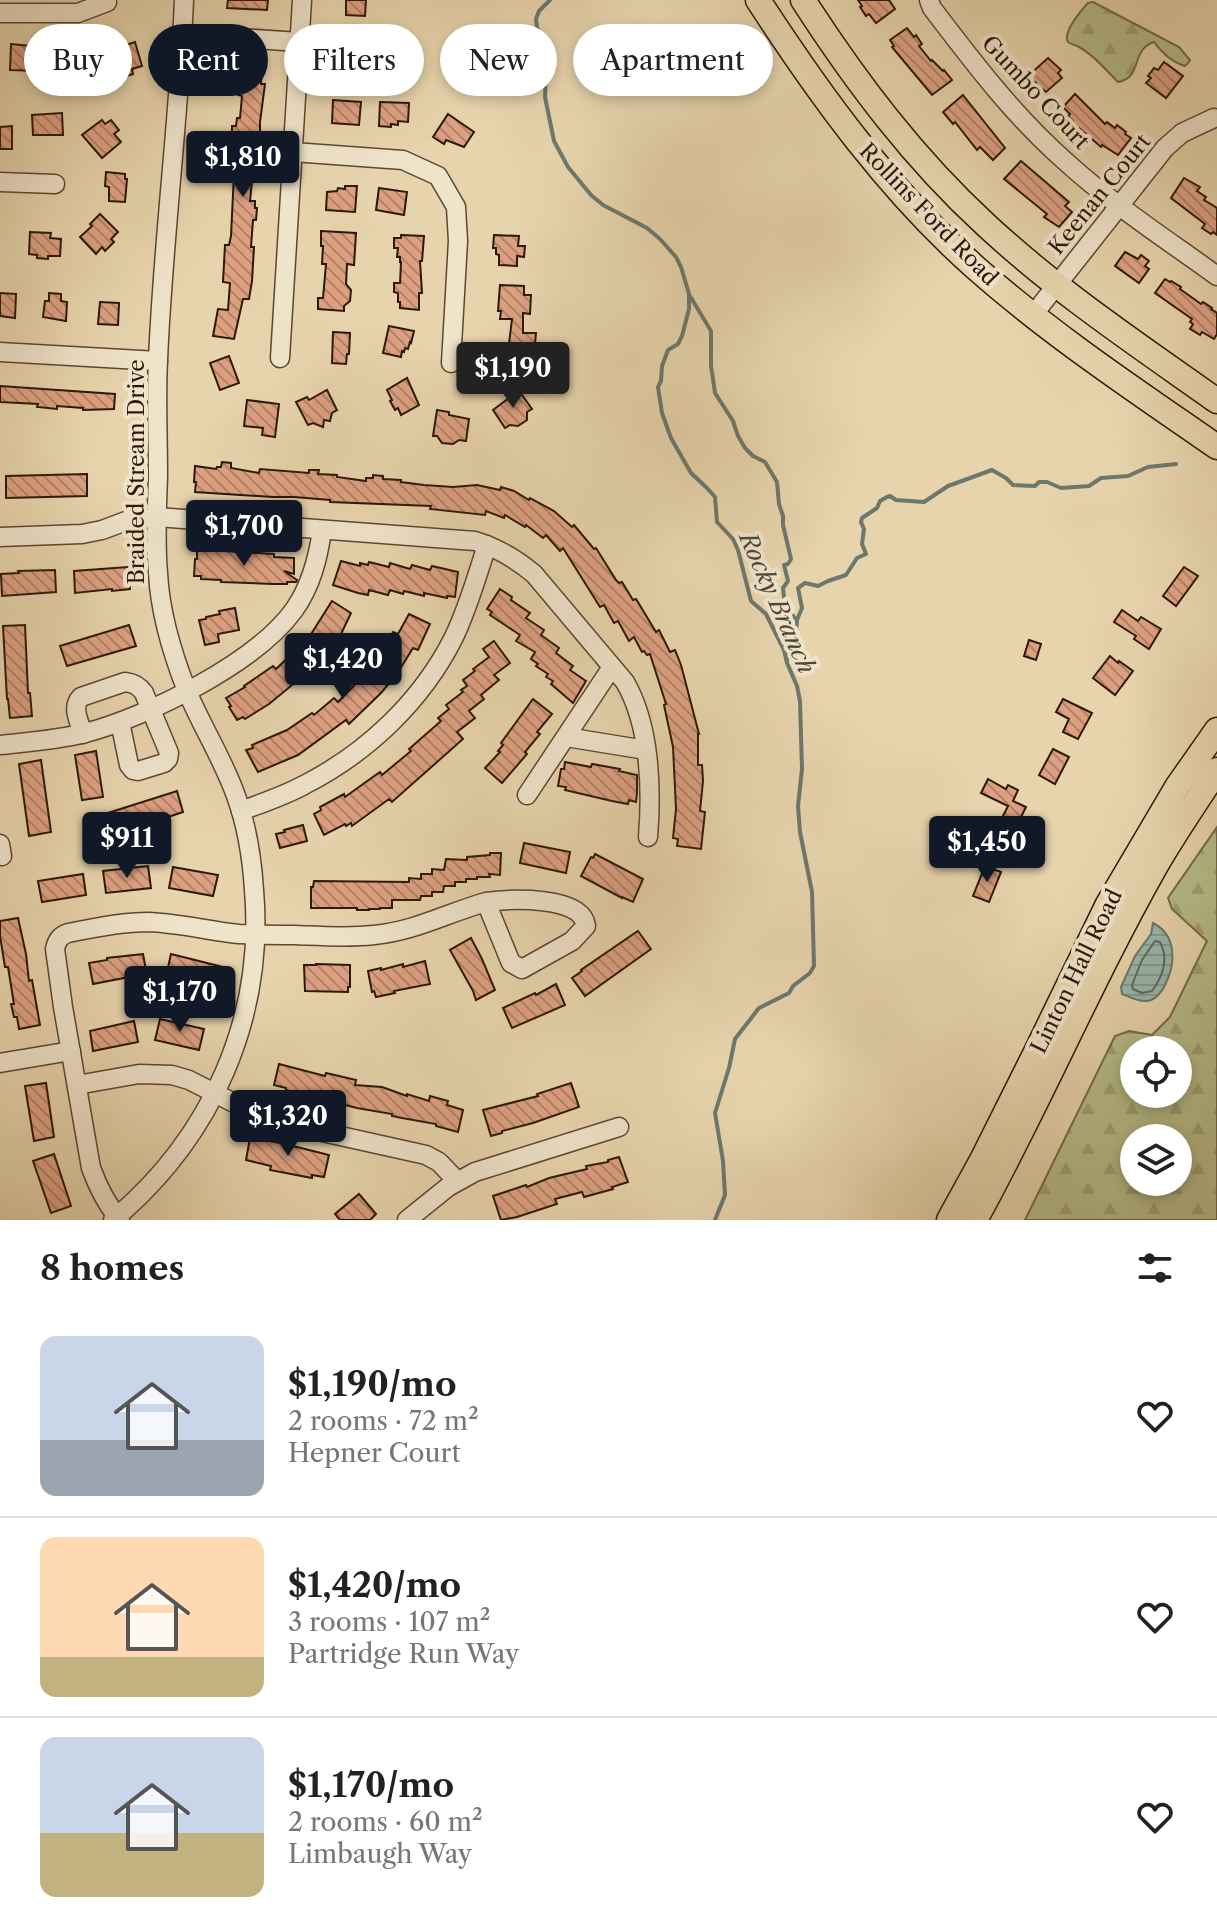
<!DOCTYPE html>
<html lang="en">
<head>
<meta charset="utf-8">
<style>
  :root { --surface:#fff; --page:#f6f6f6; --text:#222; --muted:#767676; --line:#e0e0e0; --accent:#111827 }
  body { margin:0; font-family:"Libre Caslon Text",serif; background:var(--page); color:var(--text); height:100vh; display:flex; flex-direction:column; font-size:30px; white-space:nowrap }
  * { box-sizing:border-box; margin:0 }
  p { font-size:26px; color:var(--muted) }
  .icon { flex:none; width:44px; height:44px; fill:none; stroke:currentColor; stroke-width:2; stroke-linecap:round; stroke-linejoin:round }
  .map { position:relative; height:1220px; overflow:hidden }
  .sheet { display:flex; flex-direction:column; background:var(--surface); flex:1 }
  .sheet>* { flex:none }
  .banner { position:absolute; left:24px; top:24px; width:800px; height:72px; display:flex; gap:16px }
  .buttons { position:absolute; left:1120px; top:1036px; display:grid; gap:16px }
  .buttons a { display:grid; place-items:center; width:72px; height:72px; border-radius:50%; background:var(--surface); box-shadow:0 4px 12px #0003; font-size:40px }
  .price { position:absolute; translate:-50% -68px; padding:0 18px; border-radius:8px; background:var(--accent); color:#fff; font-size:26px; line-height:52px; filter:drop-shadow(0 2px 4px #0008) }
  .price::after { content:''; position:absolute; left:50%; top:48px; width:24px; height:18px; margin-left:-12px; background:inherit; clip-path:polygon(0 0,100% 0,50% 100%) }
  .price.active { background:#222; color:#fff }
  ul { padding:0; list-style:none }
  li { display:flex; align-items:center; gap:24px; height:200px; padding:0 40px }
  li+li { border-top:2px solid var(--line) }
  li span { display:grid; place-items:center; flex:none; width:224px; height:160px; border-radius:16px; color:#555 }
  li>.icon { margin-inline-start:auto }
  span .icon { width:96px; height:96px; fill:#fffc; stroke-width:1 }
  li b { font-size:34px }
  h2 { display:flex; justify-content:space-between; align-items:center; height:96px; padding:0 40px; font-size:34px }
  .pill { padding:0 28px; border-radius:36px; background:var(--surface); box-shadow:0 4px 12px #0003; font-size:28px; line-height:72px }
  .pill.active { background:var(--accent); color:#fff }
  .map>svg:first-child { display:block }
</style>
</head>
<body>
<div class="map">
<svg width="1217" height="1220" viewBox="0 0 1217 1220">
  <defs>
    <pattern id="forest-firs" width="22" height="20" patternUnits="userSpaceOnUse" patternTransform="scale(2)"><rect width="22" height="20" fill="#b6bc89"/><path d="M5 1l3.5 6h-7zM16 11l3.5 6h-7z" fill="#9da175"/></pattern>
    <pattern id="water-rules" width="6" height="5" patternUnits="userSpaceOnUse" patternTransform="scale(2)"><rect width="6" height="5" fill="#97b8ae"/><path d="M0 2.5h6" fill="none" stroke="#829d94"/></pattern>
    <pattern id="building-back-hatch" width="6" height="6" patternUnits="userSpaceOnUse" patternTransform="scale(2)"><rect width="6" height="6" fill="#dda181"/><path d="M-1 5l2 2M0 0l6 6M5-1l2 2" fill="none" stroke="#b48268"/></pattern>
  </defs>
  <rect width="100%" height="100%" fill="#e7d4ad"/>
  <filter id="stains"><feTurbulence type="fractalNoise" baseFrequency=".0025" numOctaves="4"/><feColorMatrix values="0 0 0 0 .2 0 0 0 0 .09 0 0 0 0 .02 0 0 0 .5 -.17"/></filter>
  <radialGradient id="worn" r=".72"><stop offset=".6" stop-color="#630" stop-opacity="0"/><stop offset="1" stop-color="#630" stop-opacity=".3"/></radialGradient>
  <!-- forest -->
  <g fill="url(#forest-firs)" stroke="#726a4a" stroke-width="2" fill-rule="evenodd">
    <path d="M1093 2 1179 47 1190 60 1188 63 1185 66C1171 62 1162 53 1154 42 1130 50 1143 78 1118 82 1106 70 1094 55 1079 47 1078 46 1068 43 1068 42 1062 33 1082 9 1088 3Z"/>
    <path d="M1217 827V1220H1025L1115 1036 1129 1031 1152 1035 1170 1017 1207 941 1172 909 1168 898ZM1178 1050V1094H1134V1050ZM1178 1138V1182H1134V1138Z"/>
  </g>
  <!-- water -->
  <path fill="url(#water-rules)" stroke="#6d786c" stroke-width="2" d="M1153 923C1177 935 1176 964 1165 985 1161 993 1156 1000 1147 1001 1138 1002 1130 997 1122 994L1121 987 1135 956 1151 934Z"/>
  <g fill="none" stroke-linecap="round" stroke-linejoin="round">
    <!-- shore -->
    <path stroke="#62685c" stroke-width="2" d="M1155 941 1160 942C1169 959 1163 976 1152 991L1142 993 1133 989 1132 985 1142 960Z"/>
    <!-- stream -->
    <g stroke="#6d786c" stroke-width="4">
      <polyline points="550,0 539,11 536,19 537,27 547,50 545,97 554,141 568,167 591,195 603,205 647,228 660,239 676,257 681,267 689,294 689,309 682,336 678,344 668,350 662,366 661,381 658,387 662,413 671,438 691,473 707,488 715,497 717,522 733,539 738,550 751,601 766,614 784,650 787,663 797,686 800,701 802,769 798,806 800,832 812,892 814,966 810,973 793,986 789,993 759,1008 735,1039 729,1068 715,1113 723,1161 725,1195 715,1220"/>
      <path d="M690 296 711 331V366L715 393 733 421 738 436 745 448 753 456 765 462 777 482 779 504 783 516V525L791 559 788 564 784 565 788 581 783 588C783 599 788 612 796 619"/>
      <polyline points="787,660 796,633 797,620 802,608 798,588 805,583 818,586 828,581 846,575 857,558 866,554 862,544 864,529 861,522 862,518 877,508 880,501 887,497 890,496 896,500 924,502 948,486 992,470 1006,478 1013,485 1035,486 1039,482 1047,482 1061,488 1089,486 1101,478 1128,476 1148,467 1176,464"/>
    </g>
  </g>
  <!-- building -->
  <g fill="url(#building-back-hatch)" stroke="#2d180a" stroke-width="2">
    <polygon points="228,0 268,0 267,10 227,8"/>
    <polygon points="346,0 366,0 365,16 346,15"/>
    <polygon points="858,0 889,0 895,9 876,23 869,14 866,16 860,7 862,6"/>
    <polygon points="907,28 914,37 916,35 922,44 919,46 931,61 932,60 943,71 944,70 952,80 932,95 892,47 894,46 890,40"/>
    <polygon points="335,41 363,43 362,54 368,54 367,64 361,63 360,74 340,73 338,54 334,54"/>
    <polygon points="135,42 142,66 132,69 133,74 123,77 121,73 114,75 108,55 124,49 123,46"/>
    <polygon points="11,44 40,47 39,71 10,70"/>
    <polygon points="64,47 90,47 89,71 79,71 78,76 67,76 67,70 60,70 60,49 64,49"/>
    <polygon points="1048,58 1061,70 1058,73 1062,78 1046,92 1028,76"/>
    <polygon points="240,62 262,64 261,84 265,84 260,122 260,163 258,163 256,181 252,181 250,201 255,201 255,208 257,208 256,220 253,220 251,247 254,247 252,281 249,299 243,299 234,339 213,336 218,309 228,310 230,283 223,282 225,245 229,245 231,236 234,173 235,162 238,162 240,139 238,139 238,136 232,136 232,126 236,126 237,118 240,118 242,96 238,95 239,81 234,75 240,69"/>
    <polygon points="1164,62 1183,76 1166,98 1146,83 1151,78 1148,76 1154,68 1158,70"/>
    <polygon points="1075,94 1105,124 1107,122 1115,128 1117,125 1126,132 1125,134 1131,138 1118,155 1102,145 1101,147 1072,122 1073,121 1068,116 1070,114 1063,107"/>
    <polygon points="963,95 1005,148 993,160 980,147 977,150 955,122 953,124 943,112"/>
    <polygon points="333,100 361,102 359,125 332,123"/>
    <polygon points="380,102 409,103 408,122 398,121 398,125 391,124 391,127 379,126"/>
    <polygon points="62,113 63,135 33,135 32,115"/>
    <polygon points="448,114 474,132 464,147 446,140 444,144 433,137"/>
    <polygon points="102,120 105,124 111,120 119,130 114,134 121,142 102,158 82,135"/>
    <polygon points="12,126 12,149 0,149 0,127"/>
    <polygon points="1021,161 1069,202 1065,206 1072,212 1059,227 1044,217 1047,214 1004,179"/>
    <polygon points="106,172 125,174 125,179 127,179 125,202 109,201 109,187 105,186"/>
    <polygon points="1184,178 1200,187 1197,191 1206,197 1204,200 1217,208 1217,235 1213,232 1211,234 1202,228 1205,224 1171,198"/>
    <polygon points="345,186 357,186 355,212 326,210 327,192 337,191 338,188 345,189"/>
    <polygon points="379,188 407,192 404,215 376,210"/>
    <polygon points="100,214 118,232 111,239 114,242 105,251 102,247 96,254 80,237 92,226 90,224"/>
    <polygon points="321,231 356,233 354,265 347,264 346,284 351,290 350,301 344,306 344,311 318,309 318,298 323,298 326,264 322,264 323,246 321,246"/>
    <polygon points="30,232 51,233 50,238 61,239 60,256 48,256 48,259 37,258 37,255 29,254"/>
    <polygon points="401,235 424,236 422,261 420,261 422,293 419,293 419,310 400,308 400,302 398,302 398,293 394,292 394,283 400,283 401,262 400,262 400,257 397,257 398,248 394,248 394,238 401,238"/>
    <polygon points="494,235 519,236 518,246 525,246 524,257 517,256 517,266 499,265 499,255 496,254 496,248 493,248"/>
    <polygon points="1125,252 1138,259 1141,255 1149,261 1145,266 1149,269 1139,283 1115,266"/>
    <polygon points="1165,279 1170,282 1171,281 1181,287 1180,289 1201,304 1203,302 1212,308 1211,309 1217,313 1217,334 1214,339 1202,332 1200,335 1190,329 1193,324 1190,322 1192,319 1155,293"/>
    <polygon points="500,285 524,286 524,295 531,295 530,314 523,313 523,333 536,333 533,364 515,363 514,344 509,344 512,319 500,319 501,311 498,311"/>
    <polygon points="0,293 16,294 15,318 0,316"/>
    <polygon points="49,293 61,294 61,301 67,302 66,321 43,317 45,301 49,301"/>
    <polygon points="100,302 119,303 118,325 98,324"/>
    <polygon points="389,326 414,331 411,343 410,342 408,349 405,348 404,352 402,351 401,357 383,353"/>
    <polygon points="333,332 350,333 349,354 347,354 346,364 332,363"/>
    <polygon points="229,356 239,383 220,390 210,363"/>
    <polygon points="407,378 419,405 401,415 398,408 395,410 390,401 392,400 387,390"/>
    <polygon points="0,386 115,394 114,409 83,410 83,408 57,406 57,409 37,407 38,404 0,402"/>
    <polygon points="517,388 532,409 527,412 527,420 518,426 510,425 505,428 493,410 509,398 507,395"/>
    <polygon points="327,390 337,410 332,413 330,421 324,420 323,427 313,423 308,425 296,402 307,397 309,400"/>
    <polygon points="247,400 279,404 275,437 262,435 263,428 244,426"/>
    <polygon points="437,410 449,412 449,415 469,419 466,441 459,440 453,444 442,443 437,436 433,436"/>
    <polygon points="222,462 231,463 231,468 259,473 260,469 309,473 309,470 319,470 318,474 337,475 337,477 366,481 366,478 373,478 373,475 383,476 383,479 401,480 401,482 424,485 453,487 477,485 500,490 501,487 514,491 529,500 530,498 554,511 572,527 574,525 594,549 596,548 616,580 619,583 622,582 633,600 636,599 656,632 659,630 670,652 675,650 681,665 699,734 698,734 698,765 702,765 703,781 700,811 705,812 701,849 677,846 678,839 673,838 676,809 673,747 664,705 666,704 650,654 647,655 644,651 642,652 634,637 629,641 618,621 614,623 604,605 600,607 563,548 560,551 546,535 543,538 526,525 525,527 505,515 504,518 486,511 485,515 430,509 431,506 330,502 330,500 294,497 273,497 195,492 196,482 194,482 195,466 216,469 217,467 221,467"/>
    <polygon points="87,474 87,496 6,498 6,476"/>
    <polygon points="197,551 224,551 274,554 274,557 294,558 294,574 284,571 297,580 296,582 287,582 287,584 273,584 221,582 221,580 201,579 201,576 194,576 195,559 197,559"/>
    <polygon points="341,561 360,566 360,563 368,565 369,562 389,567 390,563 410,569 412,565 430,570 432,566 458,572 455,597 447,596 447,598 424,593 424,596 404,591 403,594 390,590 388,595 369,590 368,595 358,593 333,585"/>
    <polygon points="128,567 130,589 112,591 112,589 75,593 74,571"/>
    <polygon points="1184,567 1198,576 1176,606 1163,596"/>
    <polygon points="55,570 56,592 2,596 1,574 19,573 18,571"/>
    <polygon points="500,589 512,597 511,600 530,613 526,618 544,630 541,635 559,648 556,653 573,666 570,670 586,681 573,703 551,684 553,681 546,677 548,674 536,666 538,664 531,659 535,652 516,641 520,635 490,615 492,612 487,609"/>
    <polygon points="332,601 351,613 341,634 343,635 332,654 305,678 303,676 269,704 245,719 243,717 237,720 229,707 231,706 226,698 245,687 244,686 273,666 276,669 293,653 294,654 308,639"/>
    <polygon points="235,608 239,630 218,634 219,642 205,645 199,620 206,619 206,617 220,614 219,611"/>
    <polygon points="1122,610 1138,621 1141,617 1161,629 1149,649 1134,639 1136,636 1114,622"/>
    <polygon points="409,614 430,624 418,650 413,648 397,674 381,693 349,724 346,720 298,755 258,772 246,750 253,748 252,745 287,730 312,713 314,715 334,698 338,702 372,667 379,657 377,655 382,647 385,650 393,632 398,634"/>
    <polygon points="25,625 28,693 30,693 32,716 10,718 8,699 7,699 3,626"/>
    <polygon points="129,625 136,646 67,666 60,646"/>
    <polygon points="1029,640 1041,644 1036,660 1024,656"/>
    <polygon points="494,641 510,663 494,675 499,680 481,695 484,699 469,711 475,718 457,732 463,739 392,802 389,799 352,826 351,823 346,826 345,824 324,835 314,814 321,810 320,807 344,794 345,797 380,772 382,775 411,751 409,749 441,721 438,718 449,709 446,705 463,692 461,690 467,686 463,680 475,671 473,669 489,657 483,649"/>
    <polygon points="1110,656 1118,663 1119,661 1133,671 1115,695 1093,678"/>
    <polygon points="533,699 552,714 537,732 540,734 525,752 527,754 502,783 485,768 500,752 498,751 503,745 501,743"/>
    <polygon points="1063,699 1092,713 1078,739 1063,732 1069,719 1056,712"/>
    <polygon points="1053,749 1069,757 1055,784 1039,775"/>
    <polygon points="96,751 103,797 82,800 75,755"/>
    <polygon points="41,760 51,832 29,836 19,764"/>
    <polygon points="565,762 591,767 592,764 620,769 619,771 637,775 637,793 636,802 629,800 628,804 612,801 565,790 566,787 558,786 561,769 564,769"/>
    <polygon points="988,779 1006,789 1008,785 1018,790 1013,801 1026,807 1013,833 998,826 1008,806 981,793"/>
    <polygon points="177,791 183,812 114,835 108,813"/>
    <polygon points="303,825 307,841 280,848 276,834 285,832 284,830"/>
    <polygon points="524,843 570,852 566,873 520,863"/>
    <polygon points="490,853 501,853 500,875 489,874 490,877 477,877 477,879 466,879 466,882 455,882 455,886 444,886 443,892 432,892 432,896 421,896 420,900 392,900 392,908 380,908 380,909 369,909 369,910 357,910 357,908 311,908 311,887 313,887 314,881 409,882 409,878 421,879 421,874 432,874 432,869 444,870 446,859 467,860 467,857 490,855"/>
    <polygon points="595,854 643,879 633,902 622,897 622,898 581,876 591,857 593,858"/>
    <polygon points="148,866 151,888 106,893 103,871"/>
    <polygon points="985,866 1001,872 989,902 973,896"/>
    <polygon points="173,867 218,875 213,896 169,888"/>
    <polygon points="83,874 86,895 42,902 38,881"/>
    <polygon points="18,918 26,954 29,981 32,980 40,1025 19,1029 17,1017 14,1017 11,1004 14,1004 8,967 5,967 0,936 0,921"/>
    <polygon points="638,931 651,949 585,996 572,978 582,971 581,970"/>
    <polygon points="471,938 482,959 495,990 476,1000 473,991 450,950"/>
    <polygon points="143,954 147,976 129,979 129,977 93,984 89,963 107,960 107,958"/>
    <polygon points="171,954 223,967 219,989 166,976"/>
    <polygon points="425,961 430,984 394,991 395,993 376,997 374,991 372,992 368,971 381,968 381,970 403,964 403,967"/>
    <polygon points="316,964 350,965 350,987 348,987 348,992 305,991 304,965 316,965"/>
    <polygon points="556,984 565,1005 512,1028 503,1008 535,993 536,995"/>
    <polygon points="160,1019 204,1029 199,1050 155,1040"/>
    <polygon points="134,1021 138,1042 93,1051 90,1031"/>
    <polygon points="279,1064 325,1076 326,1073 356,1080 355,1085 382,1087 407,1096 407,1094 429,1101 430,1096 448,1101 447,1105 463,1110 458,1132 436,1126 436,1124 402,1118 392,1116 392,1114 357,1108 286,1090 286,1088 274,1085"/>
    <polygon points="46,1083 54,1137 34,1141 25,1086"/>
    <polygon points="571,1083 579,1107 533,1123 502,1131 502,1133 491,1136 483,1110 538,1096 537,1094"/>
    <polygon points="250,1138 281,1143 329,1155 324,1177 312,1175 312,1178 270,1170 271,1166 246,1160"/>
    <polygon points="54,1154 71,1206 51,1213 33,1161"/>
    <polygon points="619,1157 628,1182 612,1187 613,1189 584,1197 582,1192 555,1199 557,1204 517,1217 501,1220 493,1196 526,1185 527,1187 549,1178 587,1169 586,1166 608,1162 608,1160"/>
    <polygon points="359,1194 376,1214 370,1220 340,1220 335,1214"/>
  </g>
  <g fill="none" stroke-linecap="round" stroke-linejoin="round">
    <defs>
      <g id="minor">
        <path d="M929 0 932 8C973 62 1014 116 1065 161 1112 204 1166 239 1217 276"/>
        <polyline points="0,13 78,13 107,2"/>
        <polyline points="183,34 299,42"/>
        <polyline points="293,152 403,160 438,176 456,207 458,241 451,363"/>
        <polyline points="0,182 55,184"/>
        <polyline points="1033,315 1165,148 1182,133 1214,118"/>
        <polyline points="0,352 158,361"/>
        <polyline points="280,358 302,0"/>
        <path d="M0 537 82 534 102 530 126 521 157 517 475 541C498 548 516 559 534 574L625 682C650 725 652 788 648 837"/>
        <path d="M83 734C79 721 71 707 81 697L125 682C134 683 139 686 144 693L169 753 168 759 164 763 138 771 133 770 129 765 120 722"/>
        <polyline points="566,737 646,750"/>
        <path d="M0 745C28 742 57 740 85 733 147 717 256 663 294 610 311 586 318 559 322 530"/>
        <polyline points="527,795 612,667"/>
        <path d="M241 811C262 803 284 796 304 785 367 753 422 701 454 637 468 608 477 576 487 545"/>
        <polyline points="0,844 2,856"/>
        <polyline points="0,1063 71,1051"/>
        <polyline points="77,1085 139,1074 172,1075 189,1080 240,1106 267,1117 318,1131 426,1155 439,1162 457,1181"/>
        <path d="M113 1220C211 1138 265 1019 254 890 252 858 247 826 236 796 223 759 202 727 187 691 172 653 160 613 158 573 155 540 157 508 158 476 158 437 156 398 158 360 163 240 179 120 184 0"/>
        <path d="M120 1220C106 1204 98 1187 91 1168L63 1007 55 949C57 940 60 936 68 933 95 928 121 922 148 922 179 923 209 931 239 934 257 935 276 935 294 935 321 936 348 938 374 935 416 931 447 913 486 902L511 963 522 969 572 941 586 926C582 895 509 899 486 902"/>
        <polyline points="407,1220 448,1187 475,1172 619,1127"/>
      </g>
      <g id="major">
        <path d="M758 0C821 97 890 192 977 269 1052 335 1135 390 1217 447"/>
        <path d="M803 0C856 82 914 159 986 225 1057 291 1138 345 1217 401"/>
        <polyline points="949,1220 982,1160 1036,1052 1108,904 1177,787 1217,730"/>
        <path d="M975 1220C1039 1104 1090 982 1155 867 1174 834 1196 802 1217 770"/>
      </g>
    </defs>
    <!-- minor casing -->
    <use href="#minor" stroke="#5c4733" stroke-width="21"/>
    <!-- major casing -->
    <use href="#major" stroke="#2d180a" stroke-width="27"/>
    <!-- minor -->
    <use href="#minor" stroke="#efe3ca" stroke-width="18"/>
    <!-- major -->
    <use href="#major" stroke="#e7d4ad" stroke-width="24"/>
  </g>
  <g text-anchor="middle" stroke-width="8" stroke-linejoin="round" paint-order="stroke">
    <!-- street labels -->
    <g font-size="22" fill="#2d180a" stroke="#efe3ca">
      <text transform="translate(1036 92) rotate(47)" y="8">Gumbo Court</text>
      <text transform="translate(1099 194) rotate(-51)" y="8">Keenan Court</text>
      <text transform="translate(929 214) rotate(46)" y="8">Rollins Ford Road</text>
      <text transform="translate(136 472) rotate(-90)" y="8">Braided Stream Drive</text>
      <text transform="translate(1076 971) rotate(-64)" y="8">Linton Hall Road</text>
    </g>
    <!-- water labels -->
    <g font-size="24" font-style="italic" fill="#4d483b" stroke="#efe3ca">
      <text transform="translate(777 603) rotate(66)" y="8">Rocky Branch</text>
    </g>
  </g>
  <rect width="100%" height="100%" filter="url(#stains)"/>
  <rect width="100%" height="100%" fill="url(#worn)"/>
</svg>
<div class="buttons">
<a><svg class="icon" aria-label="locate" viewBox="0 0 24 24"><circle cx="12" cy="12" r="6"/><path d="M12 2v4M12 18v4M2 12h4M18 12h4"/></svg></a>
<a><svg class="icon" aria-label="layers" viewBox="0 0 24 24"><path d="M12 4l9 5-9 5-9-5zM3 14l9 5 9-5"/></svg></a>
</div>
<b class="price" style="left:243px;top:199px">$1,810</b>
<b class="price active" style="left:513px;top:410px">$1,190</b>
<b class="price" style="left:244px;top:568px">$1,700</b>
<b class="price" style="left:343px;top:701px">$1,420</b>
<b class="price" style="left:127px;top:880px">$911</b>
<b class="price" style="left:987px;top:884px">$1,450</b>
<b class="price" style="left:180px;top:1034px">$1,170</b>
<b class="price" style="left:288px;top:1158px">$1,320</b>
<div class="banner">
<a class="pill">Buy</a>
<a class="pill active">Rent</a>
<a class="pill">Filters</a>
<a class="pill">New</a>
<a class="pill">Apartment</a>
</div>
</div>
<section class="sheet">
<h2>8 homes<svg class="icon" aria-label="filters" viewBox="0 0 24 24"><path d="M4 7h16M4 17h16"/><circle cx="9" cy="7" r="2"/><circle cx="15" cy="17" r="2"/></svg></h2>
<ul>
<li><span style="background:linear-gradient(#c9d6e8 65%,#9aa5b1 0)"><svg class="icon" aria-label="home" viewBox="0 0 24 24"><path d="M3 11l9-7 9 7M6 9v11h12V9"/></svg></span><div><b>$1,190/mo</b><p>2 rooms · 72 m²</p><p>Hepner Court</p></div><svg class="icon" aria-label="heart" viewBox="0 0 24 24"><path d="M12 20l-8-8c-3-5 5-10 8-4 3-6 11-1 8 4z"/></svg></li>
<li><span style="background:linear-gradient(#ffd9b3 75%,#c2b280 0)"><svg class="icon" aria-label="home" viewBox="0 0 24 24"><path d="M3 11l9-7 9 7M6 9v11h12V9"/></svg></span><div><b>$1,420/mo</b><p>3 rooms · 107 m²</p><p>Partridge Run Way</p></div><svg class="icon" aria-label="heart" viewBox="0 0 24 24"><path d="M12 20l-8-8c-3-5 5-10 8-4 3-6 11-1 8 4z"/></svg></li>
<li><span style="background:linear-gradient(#c9d6e8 60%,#c2b280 0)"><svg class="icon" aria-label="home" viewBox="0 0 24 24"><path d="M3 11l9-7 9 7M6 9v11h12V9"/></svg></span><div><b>$1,170/mo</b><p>2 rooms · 60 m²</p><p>Limbaugh Way</p></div><svg class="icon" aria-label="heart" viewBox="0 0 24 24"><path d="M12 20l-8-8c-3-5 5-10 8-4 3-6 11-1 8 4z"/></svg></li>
</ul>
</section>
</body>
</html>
